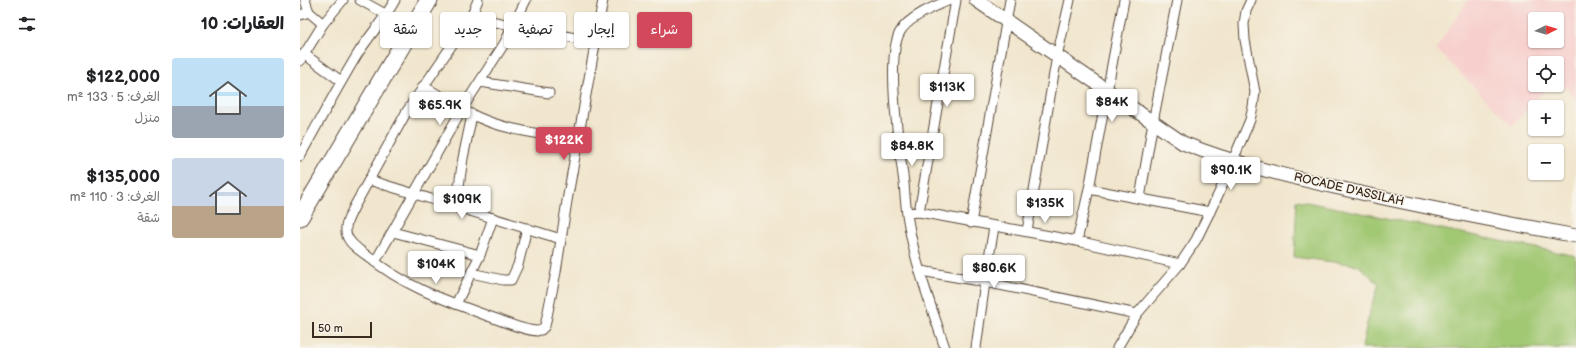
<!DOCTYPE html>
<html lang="ar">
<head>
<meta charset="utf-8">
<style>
  :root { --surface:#fff; --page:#f6f6f6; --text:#202124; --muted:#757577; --accent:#d1495b }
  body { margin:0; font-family:"Balsamiq Sans","Playpen Sans Arabic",sans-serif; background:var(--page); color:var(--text); direction:rtl; height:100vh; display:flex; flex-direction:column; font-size:15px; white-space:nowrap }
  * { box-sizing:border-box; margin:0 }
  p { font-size:13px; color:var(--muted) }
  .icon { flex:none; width:22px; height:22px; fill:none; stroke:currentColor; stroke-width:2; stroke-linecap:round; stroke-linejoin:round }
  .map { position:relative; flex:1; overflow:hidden; direction:ltr }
  .panel { display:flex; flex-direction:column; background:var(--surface); width:300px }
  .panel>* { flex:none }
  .banner { position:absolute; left:12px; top:12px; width:380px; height:36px; direction:rtl; display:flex; gap:8px }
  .needle { width:26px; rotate:85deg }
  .controls { position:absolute; left:1228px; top:12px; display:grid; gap:8px }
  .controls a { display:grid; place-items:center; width:36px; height:36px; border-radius:4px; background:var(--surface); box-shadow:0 1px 3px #0004; font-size:20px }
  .scale { position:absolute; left:12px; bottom:10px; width:60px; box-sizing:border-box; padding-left:4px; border:2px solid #3b2a1e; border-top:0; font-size:11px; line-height:14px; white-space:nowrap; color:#3b2a1e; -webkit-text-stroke:3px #f7f3e8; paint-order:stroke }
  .price { position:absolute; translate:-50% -34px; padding:0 9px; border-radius:4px; background:#fff; color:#222; font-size:13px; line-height:26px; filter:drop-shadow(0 1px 2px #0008) }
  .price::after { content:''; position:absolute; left:50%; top:24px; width:12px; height:9px; margin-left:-6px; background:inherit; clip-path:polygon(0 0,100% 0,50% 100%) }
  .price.current { background:var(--accent); color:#fff }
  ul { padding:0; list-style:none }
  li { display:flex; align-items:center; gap:12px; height:100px; padding:0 16px }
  li span { display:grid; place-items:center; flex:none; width:112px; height:80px; border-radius:4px; color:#555 }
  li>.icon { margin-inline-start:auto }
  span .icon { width:48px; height:48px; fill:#fffc; stroke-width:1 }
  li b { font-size:17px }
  h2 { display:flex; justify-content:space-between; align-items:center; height:48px; padding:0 16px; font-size:17px }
  .pill { padding:0 14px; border-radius:4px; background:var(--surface); box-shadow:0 1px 3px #0004; font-size:14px; line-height:36px }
  .pill.current { background:var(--accent); color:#fff }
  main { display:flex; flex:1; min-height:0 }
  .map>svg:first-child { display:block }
</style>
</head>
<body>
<main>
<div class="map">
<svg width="1276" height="348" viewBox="0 0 1276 348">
  <rect width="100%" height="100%" fill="#f7f3e8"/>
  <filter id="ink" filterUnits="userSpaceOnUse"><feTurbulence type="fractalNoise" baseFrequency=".025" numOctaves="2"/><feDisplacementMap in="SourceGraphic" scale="8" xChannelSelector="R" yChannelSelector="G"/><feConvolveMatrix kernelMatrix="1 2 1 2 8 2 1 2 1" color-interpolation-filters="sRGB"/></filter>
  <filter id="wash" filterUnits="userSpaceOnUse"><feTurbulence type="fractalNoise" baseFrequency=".012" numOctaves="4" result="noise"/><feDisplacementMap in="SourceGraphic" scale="16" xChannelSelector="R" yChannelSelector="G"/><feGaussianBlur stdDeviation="0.9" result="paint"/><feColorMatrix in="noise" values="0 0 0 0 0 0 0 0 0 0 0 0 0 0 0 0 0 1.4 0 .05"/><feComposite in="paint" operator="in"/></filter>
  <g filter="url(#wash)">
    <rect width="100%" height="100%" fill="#f1e6cd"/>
    <!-- built -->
    <path fill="#f7d0ce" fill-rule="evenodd" d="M1168 0H1276V99L1257 80V63H1235V85H1250L1212 126 1136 49ZM1235 19H1257V41H1235Z"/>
    <!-- green -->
    <polygon fill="#a1c873" stroke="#6e7948" points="997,200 1276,256 1276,348 1062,348 1069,314 1079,284 1058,265 994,257"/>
  </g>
  <g filter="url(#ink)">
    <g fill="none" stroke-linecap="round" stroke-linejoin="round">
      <defs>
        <g id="street">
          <polyline points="60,0 87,15"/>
          <path d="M178 0 171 17 107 111 54 207C50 216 43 226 47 236 50 244 59 250 66 255 105 287 144 300 191 317 205 322 222 330 237 331L241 330 245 326 256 272 267 201 303 0"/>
          <polyline points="9,12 23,24"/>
          <polyline points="0,15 9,12 5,0"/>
          <polyline points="171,17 295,42"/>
          <polyline points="0,56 4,54 41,81"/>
          <polyline points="0,61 23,24 43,0"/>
          <polyline points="180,82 249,93"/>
          <path d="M123 86C140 95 155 106 171 114 204 131 243 134 279 140"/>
          <path d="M0 156C19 122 37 88 57 55 69 36 84 20 95 0"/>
          <polyline points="69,180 261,239"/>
          <polyline points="789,189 910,212"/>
          <polyline points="840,198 853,122 877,0"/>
          <polyline points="156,207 163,158 172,115"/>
          <polyline points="619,212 656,0"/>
          <polyline points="607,213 619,212 777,241 880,264"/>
          <polyline points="671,223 710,0"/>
          <polyline points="727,231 757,56 770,0"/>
          <polyline points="93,232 180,255 193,218"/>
          <polyline points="777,241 789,189 824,0"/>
          <polyline points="75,262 162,109 204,44 226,0"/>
          <polyline points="621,271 685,282 837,314"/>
          <polyline points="171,273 203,280 211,280 218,265 227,228"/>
          <polyline points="156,304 180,255"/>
          <path d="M645 348C632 308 616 267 609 226 606 212 605 197 604 183 600 152 585 58 600 32 608 17 635 6 650 0"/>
          <polyline points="676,348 685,282 694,227"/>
          <polyline points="817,348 837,314 880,264 896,240 919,193 950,120 953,107 955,92 945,40 944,24 946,11 951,0"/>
        </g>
        <path id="secondary" d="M676 0 883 143C937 165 996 178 1052 191 1127 208 1201 222 1276 236"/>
        <polyline id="highway" points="0,217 129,0"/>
      </defs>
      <!-- street casing -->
      <use href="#street" stroke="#564638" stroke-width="11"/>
      <!-- secondary casing -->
      <use href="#secondary" stroke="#564638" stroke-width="15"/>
      <!-- highway casing -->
      <use href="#highway" stroke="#564638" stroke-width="19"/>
      <!-- street -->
      <use href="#street" stroke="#fff" stroke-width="9"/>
      <!-- secondary -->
      <use href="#secondary" stroke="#fff" stroke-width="13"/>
      <!-- highway -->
      <use href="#highway" stroke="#fff" stroke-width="17"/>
    </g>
  </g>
  <g text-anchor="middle" stroke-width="3" stroke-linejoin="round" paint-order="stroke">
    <!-- street labels -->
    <g font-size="12" fill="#3b2a1e" stroke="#f7f3e8">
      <text transform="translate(1049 189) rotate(13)" y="4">ROCADE D'ASSILAH</text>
    </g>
  </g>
</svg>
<div class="controls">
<a><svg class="needle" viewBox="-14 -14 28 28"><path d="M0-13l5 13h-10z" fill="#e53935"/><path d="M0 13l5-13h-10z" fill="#757577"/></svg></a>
<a><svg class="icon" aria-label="locate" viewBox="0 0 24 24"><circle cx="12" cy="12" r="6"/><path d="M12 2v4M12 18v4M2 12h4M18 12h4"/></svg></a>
<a>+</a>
<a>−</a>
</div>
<div class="scale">50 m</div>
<b class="price" style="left:647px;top:108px">$113K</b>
<b class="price" style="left:812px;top:123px">$84K</b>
<b class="price" style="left:140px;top:126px">$65.9K</b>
<b class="price current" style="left:264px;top:161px">$122K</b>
<b class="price" style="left:612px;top:167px">$84.8K</b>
<b class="price" style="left:931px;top:191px">$90.1K</b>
<b class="price" style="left:162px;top:220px">$109K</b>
<b class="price" style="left:745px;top:224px">$135K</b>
<b class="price" style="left:136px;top:285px">$104K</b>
<b class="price" style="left:694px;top:289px">$80.6K</b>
<div class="banner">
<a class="pill current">شراء</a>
<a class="pill">إيجار</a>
<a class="pill">تصفية</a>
<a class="pill">جديد</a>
<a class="pill">شقة</a>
</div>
</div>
<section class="panel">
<h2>العقارات: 10<svg class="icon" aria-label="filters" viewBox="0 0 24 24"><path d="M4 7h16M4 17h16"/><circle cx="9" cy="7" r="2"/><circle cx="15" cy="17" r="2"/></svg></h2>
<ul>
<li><span style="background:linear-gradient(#bfe0f5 60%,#9aa5b1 0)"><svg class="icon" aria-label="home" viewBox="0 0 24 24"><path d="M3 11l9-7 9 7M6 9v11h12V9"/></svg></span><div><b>$122,000</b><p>الغرف: 5 · 133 m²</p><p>منزل</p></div></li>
<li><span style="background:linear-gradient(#c9d6e8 60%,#b9a48a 0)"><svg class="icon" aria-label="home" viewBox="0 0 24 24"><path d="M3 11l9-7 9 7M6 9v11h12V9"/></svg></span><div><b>$135,000</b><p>الغرف: 3 · 110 m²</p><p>شقة</p></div></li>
</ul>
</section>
</main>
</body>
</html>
